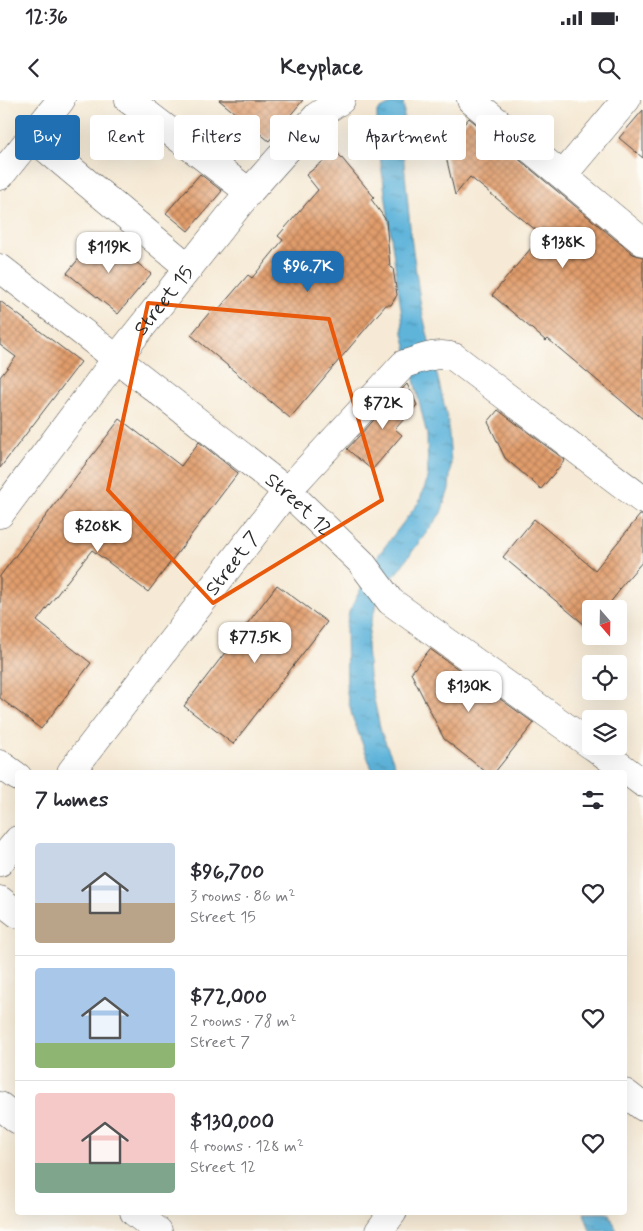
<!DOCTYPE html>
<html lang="en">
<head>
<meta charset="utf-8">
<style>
  :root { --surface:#fff; --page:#f2f2f3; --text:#2b2b33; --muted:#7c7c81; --line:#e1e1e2; --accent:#1f6fb2 }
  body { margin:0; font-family:Mynerve,sans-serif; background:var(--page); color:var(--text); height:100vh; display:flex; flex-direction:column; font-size:19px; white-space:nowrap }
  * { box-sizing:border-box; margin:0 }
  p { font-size:16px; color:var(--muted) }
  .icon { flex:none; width:28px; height:28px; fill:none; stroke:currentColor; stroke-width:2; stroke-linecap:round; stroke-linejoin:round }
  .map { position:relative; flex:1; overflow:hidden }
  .details { position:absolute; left:15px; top:670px; width:612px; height:445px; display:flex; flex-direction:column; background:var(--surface); border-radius:5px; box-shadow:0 5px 20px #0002 }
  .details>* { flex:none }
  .hud { position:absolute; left:15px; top:15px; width:614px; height:45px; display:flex; gap:10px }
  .needle { width:32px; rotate:160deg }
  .controls { position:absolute; left:582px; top:500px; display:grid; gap:10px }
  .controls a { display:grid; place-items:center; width:45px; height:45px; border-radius:5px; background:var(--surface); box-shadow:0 5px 20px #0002; font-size:25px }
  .price { position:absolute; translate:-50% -42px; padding:0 11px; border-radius:10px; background:#fff; color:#222; font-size:16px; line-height:32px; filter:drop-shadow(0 1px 2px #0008) }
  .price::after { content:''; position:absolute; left:50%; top:30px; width:15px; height:11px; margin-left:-8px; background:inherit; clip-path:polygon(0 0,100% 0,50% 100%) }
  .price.on { background:var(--accent); color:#fff }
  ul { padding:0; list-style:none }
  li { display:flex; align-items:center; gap:15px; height:125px; padding:0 20px }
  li+li { border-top:1px solid var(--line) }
  li span { display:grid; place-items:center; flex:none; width:140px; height:100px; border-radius:5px; color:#555 }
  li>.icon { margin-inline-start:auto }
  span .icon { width:60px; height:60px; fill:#fffc; stroke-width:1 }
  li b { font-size:21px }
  h2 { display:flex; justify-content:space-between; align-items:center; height:60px; padding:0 20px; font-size:21px }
  .chip { padding:0 18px; border-radius:5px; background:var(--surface); box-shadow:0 5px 20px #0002; font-size:18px; line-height:45px }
  .chip.on { background:var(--accent); color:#fff }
  .status { display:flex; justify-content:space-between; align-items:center; height:35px; padding:0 25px; background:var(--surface); direction:ltr }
  .status svg { height:14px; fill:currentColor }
  header { display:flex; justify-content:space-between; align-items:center; height:65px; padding:0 20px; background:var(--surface); font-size:22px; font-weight:700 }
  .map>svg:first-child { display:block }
</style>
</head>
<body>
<div class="status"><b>12:36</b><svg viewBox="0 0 49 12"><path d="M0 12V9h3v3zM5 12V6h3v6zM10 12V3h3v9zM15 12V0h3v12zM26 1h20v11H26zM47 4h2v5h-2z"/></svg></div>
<header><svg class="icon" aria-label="back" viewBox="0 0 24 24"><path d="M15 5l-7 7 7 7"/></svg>Keyplace<svg class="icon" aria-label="search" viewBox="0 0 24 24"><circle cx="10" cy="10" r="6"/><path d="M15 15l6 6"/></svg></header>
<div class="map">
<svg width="643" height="1131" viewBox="0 0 643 1131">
  <defs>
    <pattern id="water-ripples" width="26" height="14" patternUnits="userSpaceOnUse" patternTransform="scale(1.25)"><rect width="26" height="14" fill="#5eb4da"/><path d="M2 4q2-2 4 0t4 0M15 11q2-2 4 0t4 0" fill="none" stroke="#4e93b1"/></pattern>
    <pattern id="building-cross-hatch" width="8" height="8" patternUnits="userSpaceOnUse" patternTransform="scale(1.25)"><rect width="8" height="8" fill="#e19d6c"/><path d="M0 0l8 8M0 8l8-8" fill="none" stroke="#b78059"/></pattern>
  </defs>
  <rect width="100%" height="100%" fill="#fdfcf7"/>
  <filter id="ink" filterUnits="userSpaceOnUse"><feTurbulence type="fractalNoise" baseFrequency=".02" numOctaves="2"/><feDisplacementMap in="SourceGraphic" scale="10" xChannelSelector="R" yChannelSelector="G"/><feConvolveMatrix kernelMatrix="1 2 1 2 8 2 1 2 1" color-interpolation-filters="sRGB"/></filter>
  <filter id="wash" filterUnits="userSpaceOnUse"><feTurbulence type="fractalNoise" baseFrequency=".0096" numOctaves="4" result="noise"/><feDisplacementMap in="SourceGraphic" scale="20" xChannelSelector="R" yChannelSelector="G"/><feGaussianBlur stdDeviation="1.12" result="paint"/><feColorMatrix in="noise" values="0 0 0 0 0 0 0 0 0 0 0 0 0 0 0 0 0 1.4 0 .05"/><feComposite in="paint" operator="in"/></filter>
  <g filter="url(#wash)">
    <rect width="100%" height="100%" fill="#f6ead6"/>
    <!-- water -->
    <g fill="url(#water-ripples)" stroke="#447082">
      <polygon points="398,0 403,0 404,9 403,52 411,137 421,207 448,321 451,363 449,389 441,413 380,495 371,521 367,545 369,576 381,632 398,672 373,672 352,616 347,594 346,528 349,512 377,457 419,402 428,378 427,335 403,233 402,216 377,35 377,11"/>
      <polygon points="584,1113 609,1113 617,1131 590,1131"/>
    </g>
    <g id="blocks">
      <!-- building -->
      <g fill="url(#building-cross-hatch)">
        <polygon points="219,0 303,0 269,41"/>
        <polygon points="643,10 643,58 619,38"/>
        <polygon points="469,18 633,154 643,157 643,319 548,239 546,241 492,195 542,135 470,77 455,95 444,48"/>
        <polygon points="336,51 374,97 371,99 386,120 390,167 393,168 397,195 391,205 386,205 378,214 290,318 191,235 214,207 217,211 248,175 252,178 283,140 278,136 318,90 306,75"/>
        <polygon points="200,74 222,91 188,131 166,113"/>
        <polygon points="100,133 151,174 118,214 67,173"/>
        <polygon points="0,201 81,262 0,368 0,277 16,257 0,245"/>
        <polygon points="407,284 417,305 395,329 402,335 372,370 347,349"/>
        <polygon points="498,310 565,360 541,389 505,358 488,322"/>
        <polygon points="120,319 181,366 199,342 238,373 148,492 92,450 65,484 37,521 91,563 41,629 0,598 0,476"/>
        <polygon points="640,415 643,415 643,461 619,489 620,490 605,509 591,509 591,530 503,457 534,419 595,470"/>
        <polygon points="277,485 327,522 233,644 184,606"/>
        <polygon points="430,549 534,623 495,672 486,672 444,639 411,573"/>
      </g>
    </g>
  </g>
  <g filter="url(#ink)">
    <use href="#blocks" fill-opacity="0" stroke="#494845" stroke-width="1"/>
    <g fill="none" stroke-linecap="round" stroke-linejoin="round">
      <defs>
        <g id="street">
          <polyline points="129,0 249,92"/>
          <polyline points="471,0 643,142"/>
          <polyline points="31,36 189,168"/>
          <polyline points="563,75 626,0"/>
          <polyline points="0,76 61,0"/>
          <path id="s1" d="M0 168 287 391 361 462 390 501 591 645"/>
          <path id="s2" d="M0 414 117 258 249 92 317 16 341 0"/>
          <polyline points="593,646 643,683"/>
          <polyline points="0,664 18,677"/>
          <path id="s3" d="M71 672 287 391 404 264C419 260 438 251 454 257L643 400"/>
          <polyline points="0,762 18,740"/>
          <polyline points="0,800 18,814"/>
          <polyline points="625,993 643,1007"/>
          <polyline points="0,1006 18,1020"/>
          <polyline points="134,1112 158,1131"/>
          <polyline points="379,1131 393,1112"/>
        </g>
      </defs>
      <!-- street casing -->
      <use href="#street" stroke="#494845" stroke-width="29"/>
      <!-- street -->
      <use href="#street" stroke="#fff" stroke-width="28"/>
    </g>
  </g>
  <!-- marked area -->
  <path fill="none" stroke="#e8590c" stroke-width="4" stroke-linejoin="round" d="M148 203 329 219 382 400 213 503 108 390Z"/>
  <g text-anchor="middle" stroke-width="4" stroke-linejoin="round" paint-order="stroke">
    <!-- street labels -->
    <g font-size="20" fill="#2b2b2b" stroke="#fdfcf7">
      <text dy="7" stroke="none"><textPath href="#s2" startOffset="269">Street 15</textPath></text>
      <text dy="7" stroke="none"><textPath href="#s1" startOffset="381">Street 12</textPath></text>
      <text dy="7" stroke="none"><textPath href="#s3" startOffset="264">Street 7</textPath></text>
    </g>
  </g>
</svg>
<div class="controls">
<a><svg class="needle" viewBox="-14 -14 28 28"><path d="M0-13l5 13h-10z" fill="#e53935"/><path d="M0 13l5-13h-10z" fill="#7c7c81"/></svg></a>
<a><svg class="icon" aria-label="locate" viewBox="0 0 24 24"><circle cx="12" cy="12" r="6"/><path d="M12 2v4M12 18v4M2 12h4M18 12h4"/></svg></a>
<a><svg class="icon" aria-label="layers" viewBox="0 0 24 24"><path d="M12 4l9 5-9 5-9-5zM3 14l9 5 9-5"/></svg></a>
</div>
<b class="price" style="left:563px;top:169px">$138K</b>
<b class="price" style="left:109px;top:174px">$119K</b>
<b class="price on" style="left:308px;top:193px">$96.7K</b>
<b class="price" style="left:383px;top:330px">$72K</b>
<b class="price" style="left:98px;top:453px">$208K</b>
<b class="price" style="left:255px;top:564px">$77.5K</b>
<b class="price" style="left:469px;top:613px">$130K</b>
<div class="hud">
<a class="chip on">Buy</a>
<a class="chip">Rent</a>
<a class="chip">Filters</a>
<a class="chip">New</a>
<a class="chip">Apartment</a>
<a class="chip">House</a>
</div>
<section class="details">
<h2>7 homes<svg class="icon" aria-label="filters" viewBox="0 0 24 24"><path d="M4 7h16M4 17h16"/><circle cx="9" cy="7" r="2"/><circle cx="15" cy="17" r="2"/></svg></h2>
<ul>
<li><span style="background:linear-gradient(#c9d6e8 60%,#b9a48a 0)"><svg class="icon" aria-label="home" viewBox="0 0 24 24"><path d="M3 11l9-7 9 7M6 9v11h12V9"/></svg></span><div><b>$96,700</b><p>3 rooms · 86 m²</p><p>Street 15</p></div><svg class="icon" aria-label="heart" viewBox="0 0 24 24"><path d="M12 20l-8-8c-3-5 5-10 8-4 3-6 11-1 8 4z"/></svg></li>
<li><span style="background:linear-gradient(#a9c7e8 75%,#8fb573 0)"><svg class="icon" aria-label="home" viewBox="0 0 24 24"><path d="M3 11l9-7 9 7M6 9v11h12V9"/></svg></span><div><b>$72,000</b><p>2 rooms · 78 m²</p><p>Street 7</p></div><svg class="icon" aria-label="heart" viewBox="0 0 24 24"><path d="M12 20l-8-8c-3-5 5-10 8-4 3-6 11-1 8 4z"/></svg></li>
<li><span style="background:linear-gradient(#f6c9c9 70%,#7fa58c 0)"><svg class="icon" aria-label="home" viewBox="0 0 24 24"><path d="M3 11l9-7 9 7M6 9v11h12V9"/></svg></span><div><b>$130,000</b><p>4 rooms · 128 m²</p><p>Street 12</p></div><svg class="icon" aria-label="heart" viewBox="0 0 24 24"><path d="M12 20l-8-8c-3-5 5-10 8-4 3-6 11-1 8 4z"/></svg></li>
</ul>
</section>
</div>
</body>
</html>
